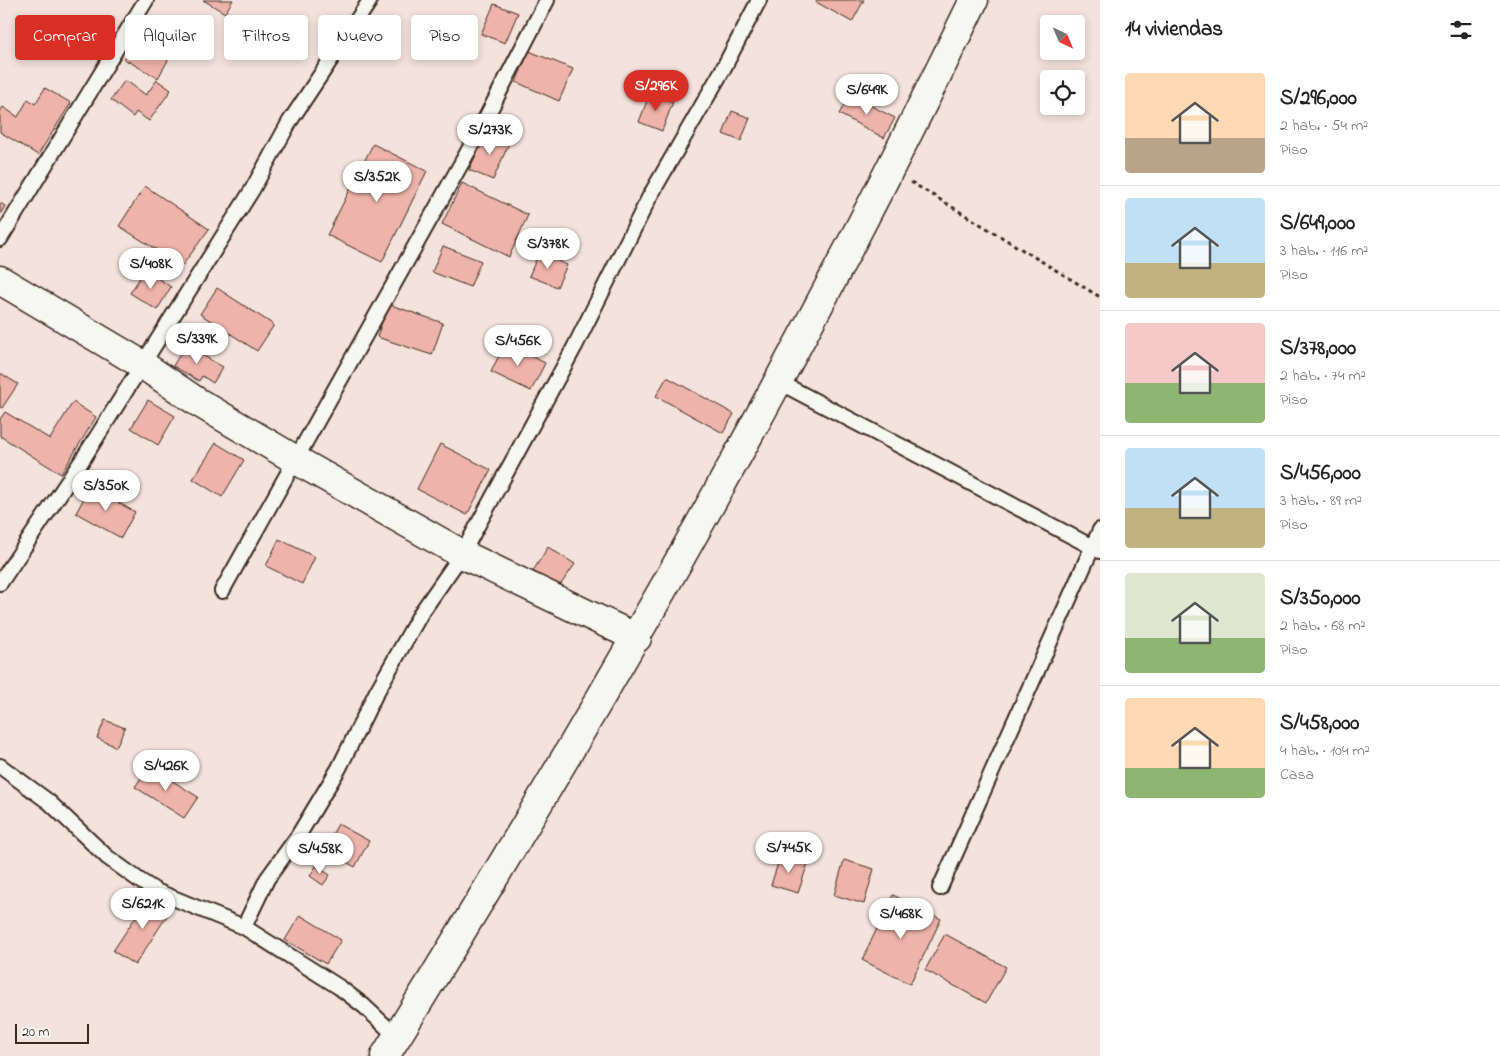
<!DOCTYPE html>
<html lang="es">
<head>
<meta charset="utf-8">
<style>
  :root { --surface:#fff; --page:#f6f6f6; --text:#222; --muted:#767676; --line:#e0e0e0; --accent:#d93025 }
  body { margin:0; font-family:"Indie Flower",sans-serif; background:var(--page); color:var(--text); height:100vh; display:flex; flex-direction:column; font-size:19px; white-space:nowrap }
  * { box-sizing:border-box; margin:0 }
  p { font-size:16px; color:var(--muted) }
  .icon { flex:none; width:28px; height:28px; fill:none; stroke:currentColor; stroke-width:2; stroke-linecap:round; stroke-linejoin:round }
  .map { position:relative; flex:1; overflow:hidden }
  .side { display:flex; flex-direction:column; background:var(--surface); width:400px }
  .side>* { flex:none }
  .banner { position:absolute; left:15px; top:15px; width:475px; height:45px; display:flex; gap:10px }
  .needle { width:32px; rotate:136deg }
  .buttons { position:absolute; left:1040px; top:15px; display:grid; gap:10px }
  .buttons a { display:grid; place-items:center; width:45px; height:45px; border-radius:5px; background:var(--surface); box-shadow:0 2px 8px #0003; font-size:25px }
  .scale { position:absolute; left:15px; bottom:12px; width:74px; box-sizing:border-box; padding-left:5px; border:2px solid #3b2a1e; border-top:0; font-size:14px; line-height:18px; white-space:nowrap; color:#3b2a1e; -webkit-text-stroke:4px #f6f6f2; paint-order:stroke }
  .price { position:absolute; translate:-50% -42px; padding:0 11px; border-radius:18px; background:#fff; color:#222; font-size:16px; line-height:32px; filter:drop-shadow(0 1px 2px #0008) }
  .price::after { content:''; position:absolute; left:50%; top:30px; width:15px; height:11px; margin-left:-8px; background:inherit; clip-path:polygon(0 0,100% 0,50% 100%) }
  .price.active { background:var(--accent); color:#fff }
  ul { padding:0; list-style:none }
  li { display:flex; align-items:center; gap:15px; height:125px; padding:0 25px }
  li+li { border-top:1px solid var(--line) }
  li span { display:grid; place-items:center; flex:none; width:140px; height:100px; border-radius:5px; color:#555 }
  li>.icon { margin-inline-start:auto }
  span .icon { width:60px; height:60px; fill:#fffc; stroke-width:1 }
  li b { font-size:21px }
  h2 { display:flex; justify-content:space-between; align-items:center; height:60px; padding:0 25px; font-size:21px }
  .chip { padding:0 18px; border-radius:5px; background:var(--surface); box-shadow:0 2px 8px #0003; font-size:18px; line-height:45px }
  .chip.active { background:var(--accent); color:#fff }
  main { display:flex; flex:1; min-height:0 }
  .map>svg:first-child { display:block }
</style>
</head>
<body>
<main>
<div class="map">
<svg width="1100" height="1056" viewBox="0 0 1100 1056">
  <rect width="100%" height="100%" fill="#f4e2dc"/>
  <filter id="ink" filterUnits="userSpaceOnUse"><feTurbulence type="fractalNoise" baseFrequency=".02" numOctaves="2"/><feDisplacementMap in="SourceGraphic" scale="10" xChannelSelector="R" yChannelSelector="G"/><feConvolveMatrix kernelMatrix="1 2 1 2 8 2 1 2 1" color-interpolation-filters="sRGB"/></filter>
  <g filter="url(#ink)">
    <!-- building -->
    <g fill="#eeb3aa" stroke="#3b2a1e">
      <polygon points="203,0 233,0 225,13"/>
      <polygon points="817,0 864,0 852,22 816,2"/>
      <polygon points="494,4 518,13 505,43 481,34"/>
      <polygon points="144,25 177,44 158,78 124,59"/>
      <polygon points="529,51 573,69 559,101 516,82"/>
      <polygon points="125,80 146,95 157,80 171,90 149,121 136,112 133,117 111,100"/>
      <polygon points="45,88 71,103 38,155 0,132 0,112 3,107 18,117 28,99 35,104"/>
      <polygon points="650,93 673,102 662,131 639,122"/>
      <polygon points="850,95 895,118 884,138 839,114"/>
      <polygon points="732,111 750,118 741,141 723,134"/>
      <polygon points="487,131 510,141 493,180 469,170"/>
      <polygon points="373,144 427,171 382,262 327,235"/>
      <polygon points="462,183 528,215 509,257 442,224"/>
      <polygon points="145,186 209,229 182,266 119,226"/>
      <polygon points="0,203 5,206 0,215"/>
      <polygon points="443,246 481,261 470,287 432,272"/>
      <polygon points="539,253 567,265 557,287 529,276"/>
      <polygon points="145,270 171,287 157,310 130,293"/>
      <polygon points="217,288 274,325 257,351 200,314"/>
      <polygon points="388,304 443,323 432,355 377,337"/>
      <polygon points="505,343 545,363 531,391 491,372"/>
      <polygon points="185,345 223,367 213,383 202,376 199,381 173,366"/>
      <polygon points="0,373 18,384 2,408 0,407"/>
      <polygon points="667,377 734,414 723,433 656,396"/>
      <polygon points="148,400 175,416 158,445 131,428"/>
      <polygon points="73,402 96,417 61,474 0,436 0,419 5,412 50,439"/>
      <polygon points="216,443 244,460 222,497 193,479"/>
      <polygon points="440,444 491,470 467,515 417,489"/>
      <polygon points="90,487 135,512 121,538 76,513"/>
      <polygon points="279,539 315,557 302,584 266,566"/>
      <polygon points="548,547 575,564 559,587 533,571"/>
      <polygon points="105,720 125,728 116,747 97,738"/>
      <polygon points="149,766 198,797 184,818 135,787"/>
      <polygon points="338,824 369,841 355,867 324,849"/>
      <polygon points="781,854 808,863 798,893 771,885"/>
      <polygon points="844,860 874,869 864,904 834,895"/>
      <polygon points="316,866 330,875 323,885 310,876"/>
      <polygon points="151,894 172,908 135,965 113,951"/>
      <polygon points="893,895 941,919 910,984 862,960"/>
      <polygon points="300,915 341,940 326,964 285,940"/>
      <polygon points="945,934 1006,967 986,1003 925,970"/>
    </g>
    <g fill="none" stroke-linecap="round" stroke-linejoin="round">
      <defs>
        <g id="service">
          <polyline points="0,239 146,0"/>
          <polyline points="779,382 1100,551"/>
          <polyline points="0,583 81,462 252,190 290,121 369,2"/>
          <polyline points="222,591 475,139 547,0"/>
          <polyline points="0,766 49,802 107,857 139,880 156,891 244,927 339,987 364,1006 397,1037"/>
          <polyline points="940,888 1100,530"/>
          <polyline points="244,927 267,879 298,836 339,768 376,693 421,613 462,554 575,346 650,196 722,71 759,0"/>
        </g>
        <g id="minor">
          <polyline points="0,280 143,365 196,401 296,460 462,554 637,638"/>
          <path d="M385 1056C598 713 798 363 974 0"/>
        </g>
      </defs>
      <!-- service casing -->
      <use href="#service" stroke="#3b2a1e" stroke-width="18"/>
      <!-- minor casing -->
      <use href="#minor" stroke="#3b2a1e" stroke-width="31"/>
      <!-- path -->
      <polyline stroke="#3b2a1e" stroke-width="3" stroke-dasharray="4 4" stroke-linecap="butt" points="911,182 1100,297"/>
      <!-- service -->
      <use href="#service" stroke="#f6f6f2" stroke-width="14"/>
      <!-- minor -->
      <use href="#minor" stroke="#f6f6f2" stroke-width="28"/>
    </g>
  </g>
</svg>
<div class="buttons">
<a><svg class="needle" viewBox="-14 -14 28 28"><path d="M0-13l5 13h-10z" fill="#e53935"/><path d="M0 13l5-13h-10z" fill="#767676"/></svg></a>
<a><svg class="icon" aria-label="locate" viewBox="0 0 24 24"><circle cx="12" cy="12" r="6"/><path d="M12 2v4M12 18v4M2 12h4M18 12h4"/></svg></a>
</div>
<div class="scale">20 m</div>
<b class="price active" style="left:656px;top:112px">S/296K</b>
<b class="price" style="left:867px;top:116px">S/649K</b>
<b class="price" style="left:490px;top:156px">S/273K</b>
<b class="price" style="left:377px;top:203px">S/352K</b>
<b class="price" style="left:548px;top:270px">S/378K</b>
<b class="price" style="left:151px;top:290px">S/408K</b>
<b class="price" style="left:197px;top:365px">S/339K</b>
<b class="price" style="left:518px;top:367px">S/456K</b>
<b class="price" style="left:106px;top:512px">S/350K</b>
<b class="price" style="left:166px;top:792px">S/426K</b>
<b class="price" style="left:789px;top:874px">S/745K</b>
<b class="price" style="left:320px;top:875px">S/458K</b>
<b class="price" style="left:143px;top:930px">S/621K</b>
<b class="price" style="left:901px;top:940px">S/468K</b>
<div class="banner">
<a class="chip active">Comprar</a>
<a class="chip">Alquilar</a>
<a class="chip">Filtros</a>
<a class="chip">Nuevo</a>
<a class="chip">Piso</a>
</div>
</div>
<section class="side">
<h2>14 viviendas<svg class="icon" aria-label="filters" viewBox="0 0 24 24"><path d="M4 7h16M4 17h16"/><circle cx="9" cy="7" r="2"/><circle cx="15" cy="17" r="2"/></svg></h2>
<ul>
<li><span style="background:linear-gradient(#ffd9b3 65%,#b9a48a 0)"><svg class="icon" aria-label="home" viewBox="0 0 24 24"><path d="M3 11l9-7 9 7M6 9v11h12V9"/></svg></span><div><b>S/296,000</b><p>2 hab. · 54 m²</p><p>Piso</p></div></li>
<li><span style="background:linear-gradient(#bfe0f5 65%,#c2b280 0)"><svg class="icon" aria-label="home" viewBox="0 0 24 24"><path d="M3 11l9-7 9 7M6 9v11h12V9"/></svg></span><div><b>S/649,000</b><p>3 hab. · 116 m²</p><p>Piso</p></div></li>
<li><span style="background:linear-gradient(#f6c9c9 60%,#8fb573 0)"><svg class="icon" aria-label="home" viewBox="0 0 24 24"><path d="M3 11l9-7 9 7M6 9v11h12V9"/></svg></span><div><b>S/378,000</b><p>2 hab. · 74 m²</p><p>Piso</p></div></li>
<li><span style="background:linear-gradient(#bfe0f5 60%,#c2b280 0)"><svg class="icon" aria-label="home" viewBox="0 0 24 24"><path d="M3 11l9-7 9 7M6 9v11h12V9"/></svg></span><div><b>S/456,000</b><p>3 hab. · 89 m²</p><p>Piso</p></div></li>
<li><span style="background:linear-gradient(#dfe7d0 65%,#8fb573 0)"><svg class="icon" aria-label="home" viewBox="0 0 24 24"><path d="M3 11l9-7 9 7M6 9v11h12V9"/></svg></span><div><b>S/350,000</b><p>2 hab. · 68 m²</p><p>Piso</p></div></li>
<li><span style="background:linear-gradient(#ffd9b3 70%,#8fb573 0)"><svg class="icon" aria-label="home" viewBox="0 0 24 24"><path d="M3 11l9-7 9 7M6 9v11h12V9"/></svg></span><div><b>S/458,000</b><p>4 hab. · 104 m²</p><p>Casa</p></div></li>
</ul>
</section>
</main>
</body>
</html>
